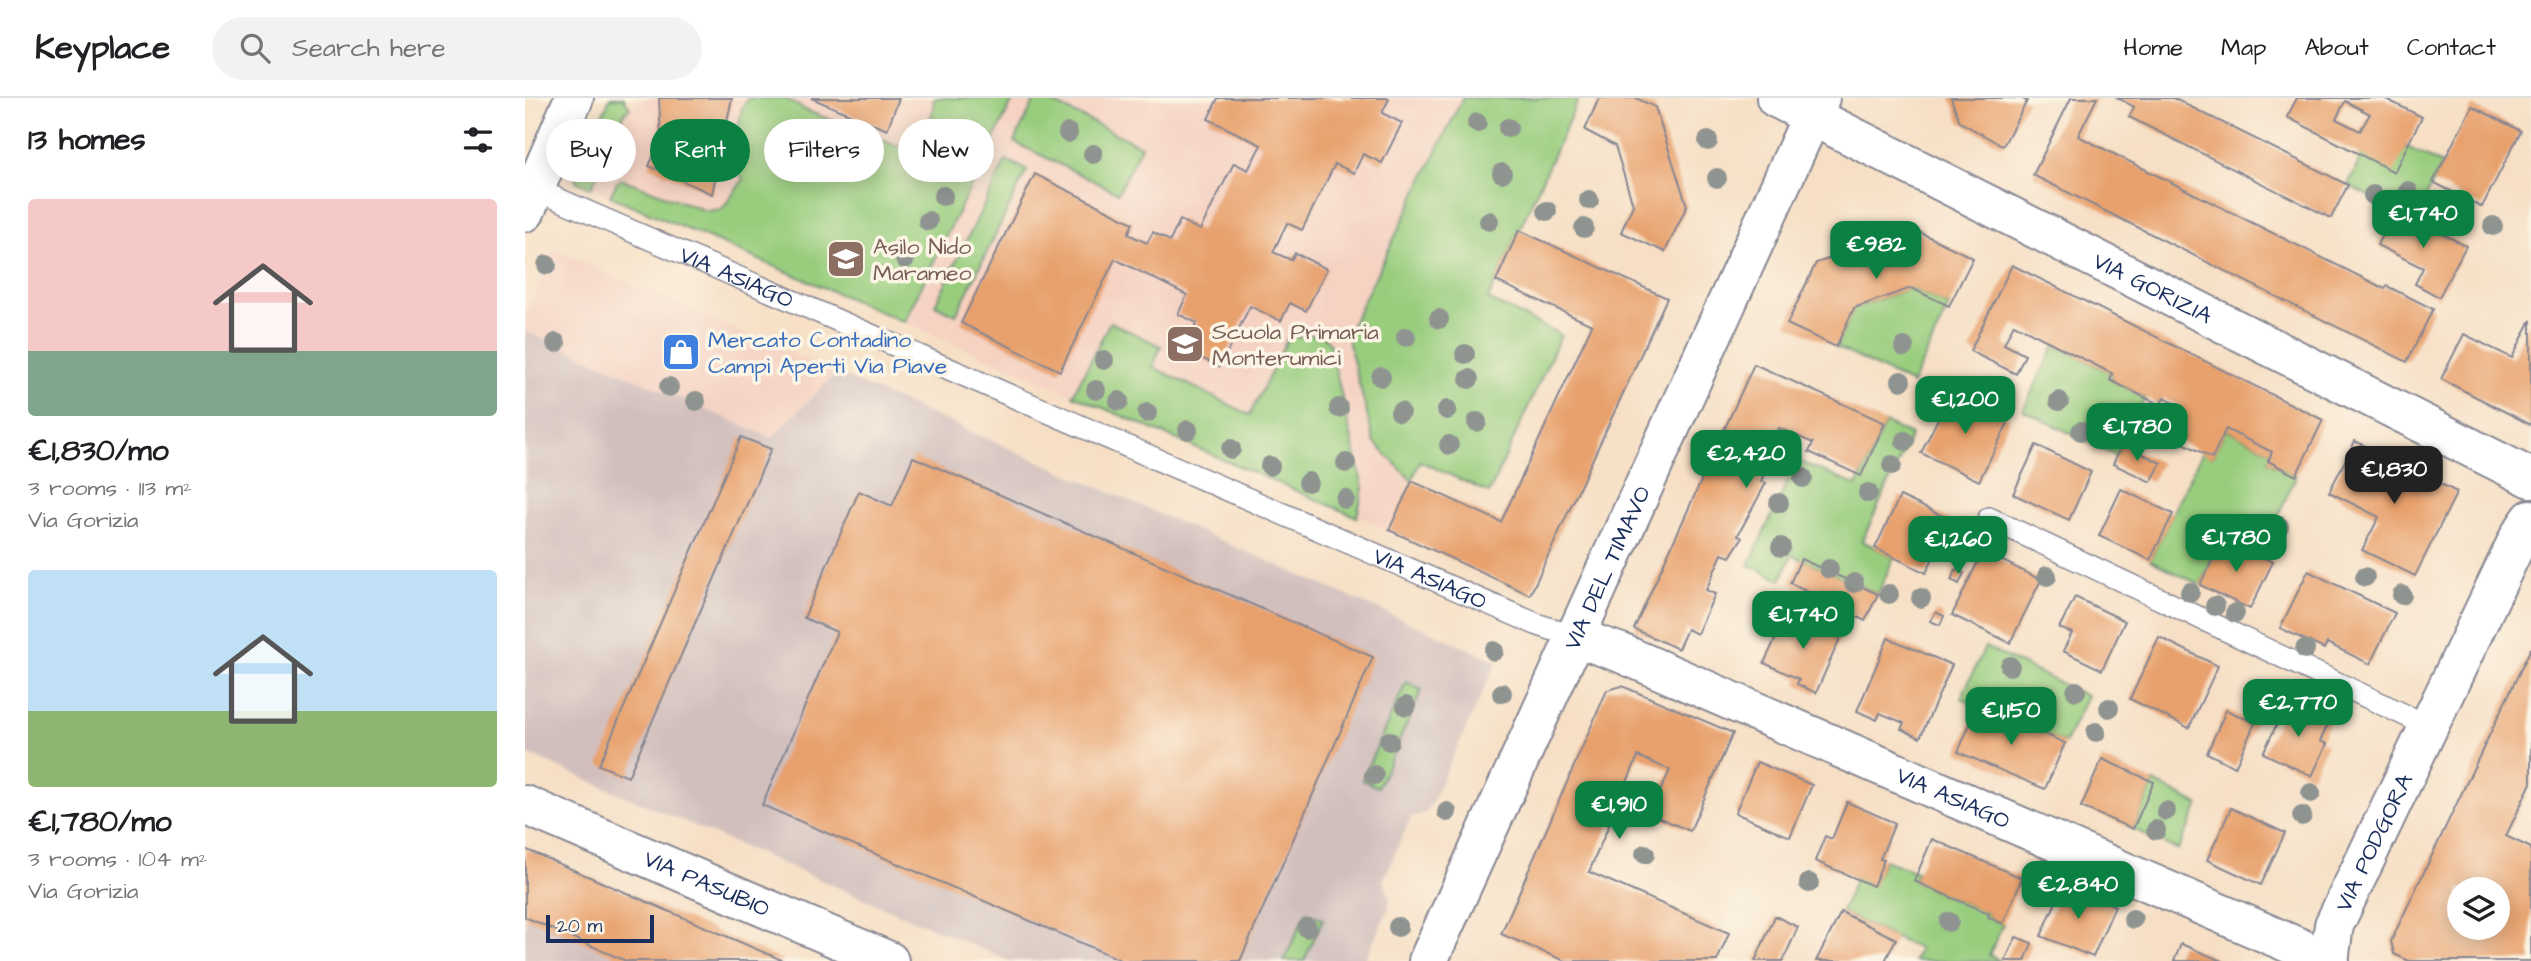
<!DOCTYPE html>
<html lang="en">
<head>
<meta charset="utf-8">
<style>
  :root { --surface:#fff; --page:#f2f2f2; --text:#202124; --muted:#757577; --line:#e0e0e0; --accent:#0b8043 }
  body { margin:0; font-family:"Architects Daughter",sans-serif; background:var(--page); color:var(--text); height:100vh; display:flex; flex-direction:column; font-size:26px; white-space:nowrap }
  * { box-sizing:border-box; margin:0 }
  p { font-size:23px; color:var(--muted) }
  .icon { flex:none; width:38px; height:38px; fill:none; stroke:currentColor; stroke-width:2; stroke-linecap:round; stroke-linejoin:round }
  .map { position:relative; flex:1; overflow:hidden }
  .side { display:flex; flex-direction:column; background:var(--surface); width:525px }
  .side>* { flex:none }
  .guide { position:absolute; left:21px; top:21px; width:665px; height:63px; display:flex; gap:14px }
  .tools { position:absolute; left:1922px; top:779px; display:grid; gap:14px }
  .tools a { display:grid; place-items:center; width:63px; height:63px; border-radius:50%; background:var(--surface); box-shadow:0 4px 18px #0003; font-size:35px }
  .scale { position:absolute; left:21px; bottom:18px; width:108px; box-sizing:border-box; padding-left:7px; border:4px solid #1b2f5e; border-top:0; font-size:19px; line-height:24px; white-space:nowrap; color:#1b2f5e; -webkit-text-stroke:5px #fcf5e5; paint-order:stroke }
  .price { position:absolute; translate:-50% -60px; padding:0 16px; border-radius:14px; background:var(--accent); color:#fff; font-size:23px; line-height:46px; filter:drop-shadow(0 2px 4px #0008) }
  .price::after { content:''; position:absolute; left:50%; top:42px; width:21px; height:16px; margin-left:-10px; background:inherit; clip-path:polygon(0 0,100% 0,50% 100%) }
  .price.on { background:#222; color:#fff }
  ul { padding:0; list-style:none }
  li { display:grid; align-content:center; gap:14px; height:371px; padding:0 28px }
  li span { display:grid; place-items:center; height:217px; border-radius:7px; color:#555 }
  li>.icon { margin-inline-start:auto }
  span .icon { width:126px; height:126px; fill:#fffc; stroke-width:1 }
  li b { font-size:30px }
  h2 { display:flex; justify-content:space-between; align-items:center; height:84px; padding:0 28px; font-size:30px }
  .tag { padding:0 24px; border-radius:32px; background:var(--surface); box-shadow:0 4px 18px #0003; font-size:24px; line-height:63px }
  .tag.on { background:var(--accent); color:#fff }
  header { display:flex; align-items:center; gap:42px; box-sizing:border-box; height:98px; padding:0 35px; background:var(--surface); border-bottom:2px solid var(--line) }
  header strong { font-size:33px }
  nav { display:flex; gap:38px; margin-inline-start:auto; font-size:24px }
  .search { width:490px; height:63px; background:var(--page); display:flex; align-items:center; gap:18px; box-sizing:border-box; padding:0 24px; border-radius:38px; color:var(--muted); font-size:26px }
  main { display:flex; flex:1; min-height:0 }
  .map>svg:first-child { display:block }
</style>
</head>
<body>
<header>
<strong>Keyplace</strong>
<div class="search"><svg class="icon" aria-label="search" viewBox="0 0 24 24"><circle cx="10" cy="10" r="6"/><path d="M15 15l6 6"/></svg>Search here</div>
<nav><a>Home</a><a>Map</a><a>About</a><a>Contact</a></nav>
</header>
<main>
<section class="side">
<h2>13 homes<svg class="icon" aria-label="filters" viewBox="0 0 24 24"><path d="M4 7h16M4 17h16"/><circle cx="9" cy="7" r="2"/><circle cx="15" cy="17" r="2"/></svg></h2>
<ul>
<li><span style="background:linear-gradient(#f6c9c9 70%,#7fa58c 0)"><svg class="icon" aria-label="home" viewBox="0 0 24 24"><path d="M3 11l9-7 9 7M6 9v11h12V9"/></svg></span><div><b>€1,830/mo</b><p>3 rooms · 113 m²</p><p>Via Gorizia</p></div></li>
<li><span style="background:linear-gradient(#bfe0f5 65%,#8fb573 0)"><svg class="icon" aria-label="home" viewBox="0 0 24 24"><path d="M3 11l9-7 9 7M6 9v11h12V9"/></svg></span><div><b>€1,780/mo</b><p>3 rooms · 104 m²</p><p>Via Gorizia</p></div></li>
</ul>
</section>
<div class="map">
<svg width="2006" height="863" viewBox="0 0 2006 863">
  <rect width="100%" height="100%" fill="#fcf5e5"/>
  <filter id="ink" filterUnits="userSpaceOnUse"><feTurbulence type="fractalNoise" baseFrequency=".0143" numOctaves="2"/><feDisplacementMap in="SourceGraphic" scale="14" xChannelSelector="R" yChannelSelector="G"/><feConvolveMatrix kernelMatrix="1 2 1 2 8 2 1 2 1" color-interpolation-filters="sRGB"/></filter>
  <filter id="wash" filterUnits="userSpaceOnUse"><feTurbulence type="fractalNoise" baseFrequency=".00686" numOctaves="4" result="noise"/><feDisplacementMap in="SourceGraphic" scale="28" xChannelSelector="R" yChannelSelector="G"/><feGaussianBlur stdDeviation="1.57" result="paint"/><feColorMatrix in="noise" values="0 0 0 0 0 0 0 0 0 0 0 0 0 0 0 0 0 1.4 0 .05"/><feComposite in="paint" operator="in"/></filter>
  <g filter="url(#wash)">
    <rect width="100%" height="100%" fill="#f6dfc5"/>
    <!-- built -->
    <g fill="#f5d2c2">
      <polygon points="123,0 1054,0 864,432 66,90 100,14"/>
      <polygon points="29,152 311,275 247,340 0,233 0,219"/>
    </g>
    <!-- industrial -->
    <g fill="#d1bfbd">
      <polygon points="0,233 247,340 311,275 972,563 906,706 900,715 886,719 858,782 865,801 863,812 839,863 484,863 0,655"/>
      <polygon points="0,751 259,863 0,863"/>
    </g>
    <!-- green -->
    <g fill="#99cd7e" stroke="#5a7e6e" stroke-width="2">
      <polygon points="85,0 99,0 105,10 100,14 66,90 51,83 50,78"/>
      <path d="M224 0H260L280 12 372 48C399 44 408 26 409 0H489L379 224 85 98 92 84 97 81 181 113 197 111 218 82 207 65 217 10Z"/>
      <polygon points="511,0 518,0 616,48 593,95 489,44"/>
      <polygon points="938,0 1054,0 963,201 1036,237 964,395 895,363 887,383 849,344 823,242 825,230"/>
      <polygon points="1882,49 1917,66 1889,122 1823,87 1837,57"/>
      <polygon points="481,62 502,72 431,217 410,207"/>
      <polygon points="1386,190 1424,208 1387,286 1311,249 1329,210"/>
      <polygon points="585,224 636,248 628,269 725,317 763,240 796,236 804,244 838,390 832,419 548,297"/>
      <polygon points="1530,247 1588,276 1586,282 1620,300 1591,358 1498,312"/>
      <polygon points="1360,325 1386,337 1337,443 1369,459 1353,496 1267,457 1256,482 1224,467 1272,362 1332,388"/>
      <polygon points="1701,331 1747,354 1743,363 1771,378 1735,457 1698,440 1675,487 1625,462 1677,354 1687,359"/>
      <polygon points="1460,549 1562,598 1540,645 1436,600"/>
      <polygon points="881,584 897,592 853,689 837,682"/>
      <polygon points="1629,684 1674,707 1653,752 1608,731"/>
      <polygon points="1359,762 1392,774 1389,783 1464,816 1463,819 1478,826 1464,857 1476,863 1389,863 1394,851 1316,814 1331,780 1348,787"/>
      <polygon points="781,814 798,821 779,863 759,863"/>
    </g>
    <g id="blocks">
      <!-- building -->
      <g fill="#e8a16d" fill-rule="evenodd">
        <polygon points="134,0 207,0 187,96 124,68 136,41"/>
        <polygon points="286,0 374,0 362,32"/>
        <polygon points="693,0 861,0 864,1 857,15 877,25 857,65 838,56 829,75 810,66 777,132 762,125 748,154 766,162 770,155 802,171 781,213 765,205 756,223 725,208 695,269 659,252 672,225 653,216 662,197 590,161 535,273 436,225 510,76 608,125 603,136 622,145 628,134 645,143 655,122 675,132 709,65 723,72 736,47 683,21"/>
        <polygon points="1074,0 1111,0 1130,9 1162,108 1140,154 1096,134 1108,107 1090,48 1060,32"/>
        <polygon points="1426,0 1496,0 1502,3 1478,48 1435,24"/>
        <polygon points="1546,0 1572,0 1553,38 1860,191 1862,188 1908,211 1882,264 1508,77"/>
        <polygon points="1593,0 1648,0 1823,87 1806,120 1604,19 1609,9"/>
        <path d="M1772 0H1859L1897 19 1869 74 1762 19ZM1820 3 1845 16 1835 33 1811 21Z"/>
        <polygon points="1947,8 1996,33 1957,109 1908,84"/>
        <polygon points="1870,111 1941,148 1914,199 1890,186 1898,170 1852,147"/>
        <polygon points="994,132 1142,200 1005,497 864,432 887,383 976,424 1067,227 971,183"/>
        <polygon points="1390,132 1448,160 1424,208 1386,190 1329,210 1311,249 1262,226 1291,165"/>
        <polygon points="1487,167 1798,322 1771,378 1743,363 1747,354 1701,331 1687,360 1641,336 1655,308 1639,300 1635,307 1585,282 1588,276 1489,226 1479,246 1500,257 1491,276 1445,253"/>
        <polygon points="2006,222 2006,327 1916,281 1939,236 1987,260"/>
        <polygon points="1229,266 1360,325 1336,378 1284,354 1288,345 1254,330 1248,344 1253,346 1236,383 1241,385 1213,437 1217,440 1205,459 1197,456 1181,492 1190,496 1172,536 1162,531 1153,551 1109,531"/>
        <polygon points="1427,292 1485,321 1454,383 1396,355"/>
        <polygon points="216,339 246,351 103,679 74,667"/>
        <polygon points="1830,343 1932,394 1890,478 1837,452 1854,419 1804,394"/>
        <polygon points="1597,346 1636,365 1626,384 1588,366"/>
        <polygon points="1511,347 1566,374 1544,422 1488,396"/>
        <polygon points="388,359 848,559 715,863 598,863 237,707 312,534 279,520 334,393 367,408"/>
        <polygon points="1596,391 1648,416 1625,462 1574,438"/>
        <polygon points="1375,398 1426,422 1401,475 1350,450"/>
        <polygon points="1698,440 1748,464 1725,511 1675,487"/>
        <polygon points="1458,453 1516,482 1485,545 1427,517"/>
        <polygon points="1276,461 1353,496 1340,523 1265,485"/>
        <polygon points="1431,471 1439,475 1434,486 1426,482"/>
        <polygon points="1783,473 1870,515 1845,566 1802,545 1799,551 1755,530"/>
        <polygon points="1550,499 1600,523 1577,572 1538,553 1547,535 1534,530"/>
        <polygon points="1263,514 1316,538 1291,595 1272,586 1274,581 1239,565"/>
        <polygon points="1411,514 1419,518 1415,527 1405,523"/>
        <polygon points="1634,539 1693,568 1664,630 1605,601"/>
        <polygon points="1363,540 1427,567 1395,640 1376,631 1379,625 1355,615 1352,622 1332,613"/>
        <path d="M2006 550V685L1981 738 2006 750V863H1884L1869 856 1866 843ZM1934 791H1972V830H1934Z"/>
        <polygon points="1097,588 1208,635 1165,733 1125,716 1145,672 1113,658 1064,774 1204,835 1192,863 1040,863 976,836 1082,592"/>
        <polygon points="1763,603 1805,623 1795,643 1802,646 1787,678 1738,655"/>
        <polygon points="1453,607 1540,645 1520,691 1433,654"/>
        <polygon points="1701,612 1730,625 1710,669 1682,655"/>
        <polygon points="1577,661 1629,684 1608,731 1556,709"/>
        <polygon points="1232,664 1287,687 1265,739 1210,715"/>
        <polygon points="1322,704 1370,725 1355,761 1359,762 1348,788 1290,763 1300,738 1307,741"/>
        <polygon points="1706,710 1760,735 1736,787 1682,762"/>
        <polygon points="1407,741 1497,780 1478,826 1463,819 1464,816 1389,783"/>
        <polygon points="0,751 259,863 101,863 0,819"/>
        <polygon points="1539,786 1590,808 1568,859 1516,838"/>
        <polygon points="1316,814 1371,841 1360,863 1291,863"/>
        <polygon points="1250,818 1273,829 1258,863 1230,863"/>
        <polygon points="1491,839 1507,845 1500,863 1480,863"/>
        <polygon points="1656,846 1697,863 1649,863"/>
      </g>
    </g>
  </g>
  <g filter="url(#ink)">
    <use href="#blocks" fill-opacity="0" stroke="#888792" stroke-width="2"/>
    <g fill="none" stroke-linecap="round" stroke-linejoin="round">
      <defs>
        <g id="lane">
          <path id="s1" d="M10 91 1011 526 1050 539"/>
          <polyline points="1464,420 1903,628"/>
        </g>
        <g id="street">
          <path id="s2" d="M1251 0 2006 380"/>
          <polyline points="0,114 49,0"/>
          <path id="s3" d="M1050 539 1096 555 1805 863"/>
          <path id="s4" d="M1804 863 1809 827 1995 437 2006 421"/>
        </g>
        <g id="secondary">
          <path id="s5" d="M0 707 364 863"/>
          <path id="s6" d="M903 863 1295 0"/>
        </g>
      </defs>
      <!-- lane casing -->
      <use href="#lane" stroke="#888792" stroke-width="24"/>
      <!-- street casing -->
      <use href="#street" stroke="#888792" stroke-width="42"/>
      <!-- secondary casing -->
      <use href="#secondary" stroke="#888792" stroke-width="42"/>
      <!-- lane -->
      <use href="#lane" stroke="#fff" stroke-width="21"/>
      <!-- street -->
      <use href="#street" stroke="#fff" stroke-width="38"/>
      <!-- secondary -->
      <use href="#secondary" stroke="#fff" stroke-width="38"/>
    </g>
    <!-- trees -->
    <g fill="#8f9491">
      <circle cx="952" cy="25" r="10"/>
      <circle cx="983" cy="30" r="10"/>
      <circle cx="443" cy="33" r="10"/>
      <circle cx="543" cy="35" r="10"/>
      <circle cx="415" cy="38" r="10"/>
      <circle cx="1183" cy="43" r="10"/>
      <circle cx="568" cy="56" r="10"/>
      <circle cx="434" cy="63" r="10"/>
      <circle cx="398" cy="72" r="10"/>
      <circle cx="977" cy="75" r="10"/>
      <circle cx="1192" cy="80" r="10"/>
      <circle cx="1883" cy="93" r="10"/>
      <circle cx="1848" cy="97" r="10"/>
      <circle cx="418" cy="98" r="10"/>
      <circle cx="1064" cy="102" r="10"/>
      <circle cx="1022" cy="113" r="10"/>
      <circle cx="1924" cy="117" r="10"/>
      <circle cx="403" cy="123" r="10"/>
      <circle cx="964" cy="123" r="10"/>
      <circle cx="1968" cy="128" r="10"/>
      <circle cx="1059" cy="130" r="10"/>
      <circle cx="380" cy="161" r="10"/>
      <circle cx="22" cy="167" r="10"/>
      <circle cx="914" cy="221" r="10"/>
      <circle cx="881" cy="239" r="10"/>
      <circle cx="31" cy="245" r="10"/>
      <circle cx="1379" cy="249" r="10"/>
      <circle cx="940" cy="256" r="10"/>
      <circle cx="579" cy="262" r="10"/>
      <circle cx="856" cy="279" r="10"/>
      <circle cx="944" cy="281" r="10"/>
      <circle cx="1376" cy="283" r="10"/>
      <circle cx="144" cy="289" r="10"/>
      <circle cx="571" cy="292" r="10"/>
      <circle cx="171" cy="303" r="10"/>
      <circle cx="594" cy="303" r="10"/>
      <circle cx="1534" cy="303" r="10"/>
      <circle cx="814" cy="310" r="10"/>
      <circle cx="922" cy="312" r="10"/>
      <circle cx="875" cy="314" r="10"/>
      <circle cx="622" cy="315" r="10"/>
      <circle cx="952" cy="324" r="10"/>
      <circle cx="663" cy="332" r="10"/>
      <circle cx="1556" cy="333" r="10"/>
      <circle cx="1380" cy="343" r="10"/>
      <circle cx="924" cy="347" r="10"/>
      <circle cx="706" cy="351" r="10"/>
      <circle cx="821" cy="365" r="10"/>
      <circle cx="1367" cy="367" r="10"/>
      <circle cx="745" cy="368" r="10"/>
      <circle cx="1278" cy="380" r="10"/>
      <circle cx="783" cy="384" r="10"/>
      <circle cx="1343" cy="395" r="10"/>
      <circle cx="820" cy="401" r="10"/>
      <circle cx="1254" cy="405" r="10"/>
      <circle cx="1754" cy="428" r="10"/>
      <circle cx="1256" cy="449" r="10"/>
      <circle cx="1304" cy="471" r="10"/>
      <circle cx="1522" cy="478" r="10"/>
      <circle cx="1840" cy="479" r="10"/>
      <circle cx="1329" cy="485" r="10"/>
      <circle cx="1665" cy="494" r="10"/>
      <circle cx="1364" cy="496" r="10"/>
      <circle cx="1877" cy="497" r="10"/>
      <circle cx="1396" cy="500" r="10"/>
      <circle cx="1690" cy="508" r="10"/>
      <circle cx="1710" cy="515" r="10"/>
      <circle cx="1780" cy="551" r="10"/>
      <circle cx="969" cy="553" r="10"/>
      <circle cx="1485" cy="568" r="10"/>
      <circle cx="1551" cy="593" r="10"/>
      <circle cx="977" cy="595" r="10"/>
      <circle cx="881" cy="608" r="10"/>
      <circle cx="1584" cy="610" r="10"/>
      <circle cx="1571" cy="634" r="10"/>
      <circle cx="864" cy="643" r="10"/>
      <circle cx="849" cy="677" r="10"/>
      <circle cx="1786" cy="695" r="10"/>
      <circle cx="1641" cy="713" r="10"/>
      <circle cx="922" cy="714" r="10"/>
      <circle cx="1777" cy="718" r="10"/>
      <circle cx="1631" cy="732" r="10"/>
      <circle cx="1120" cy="756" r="10"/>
      <circle cx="1284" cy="785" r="10"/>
      <circle cx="1608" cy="821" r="10"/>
      <circle cx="1424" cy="824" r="10"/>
      <circle cx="873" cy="829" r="10"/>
      <circle cx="782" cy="830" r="10"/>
    </g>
  </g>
  <!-- icons -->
  <defs>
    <symbol id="school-square" viewBox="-11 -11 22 22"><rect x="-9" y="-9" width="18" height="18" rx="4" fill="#8d6e63" stroke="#fcf5e5"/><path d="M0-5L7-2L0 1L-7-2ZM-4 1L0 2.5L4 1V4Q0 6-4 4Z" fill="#fff"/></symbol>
    <symbol id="shop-square" viewBox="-11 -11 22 22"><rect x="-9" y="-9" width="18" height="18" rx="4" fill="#3f7fe0" stroke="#fcf5e5"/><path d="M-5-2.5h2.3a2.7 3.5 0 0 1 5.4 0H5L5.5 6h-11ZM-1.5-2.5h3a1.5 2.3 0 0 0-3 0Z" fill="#fff"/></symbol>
  </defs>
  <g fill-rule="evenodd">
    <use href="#school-square" x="299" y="139" width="44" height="44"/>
    <use href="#school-square" x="638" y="224" width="44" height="44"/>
    <use href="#shop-square" x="134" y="232" width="44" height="44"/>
  </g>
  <g text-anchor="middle" stroke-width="7" stroke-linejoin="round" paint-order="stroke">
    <!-- education labels -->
    <g font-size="23" fill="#785e54" stroke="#fcf5e5" text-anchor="start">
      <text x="348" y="156">Asilo Nido<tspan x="348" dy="26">Marameo</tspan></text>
      <text x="687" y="241">Scuola Primaria<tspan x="687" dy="26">Monterumici</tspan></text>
    </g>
    <!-- street labels -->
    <g font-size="23" fill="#1b2f5e" stroke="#fcf5e5">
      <text dy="8" stroke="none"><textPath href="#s1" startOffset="220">VIA ASIAGO</textPath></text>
      <text dy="8" stroke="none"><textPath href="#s2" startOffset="422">VIA GORIZIA</textPath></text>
      <text dy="8" stroke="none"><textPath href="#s6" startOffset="432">VIA DEL TIMAVO</textPath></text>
      <text dy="8" stroke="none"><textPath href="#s1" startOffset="976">VIA ASIAGO</textPath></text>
      <text dy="8" stroke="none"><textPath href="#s3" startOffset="411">VIA ASIAGO</textPath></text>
      <text dy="8" stroke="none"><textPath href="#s4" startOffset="128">VIA PODGORA</textPath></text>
      <text dy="8" stroke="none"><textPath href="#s5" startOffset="198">VIA PASUBIO</textPath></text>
    </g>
    <!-- shop labels -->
    <g font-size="23" fill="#366cbe" stroke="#fcf5e5" text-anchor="start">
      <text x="183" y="249">Mercato Contadino<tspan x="183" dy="26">Campi Aperti Via Piave</tspan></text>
    </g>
  </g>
</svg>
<div class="tools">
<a><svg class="icon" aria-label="layers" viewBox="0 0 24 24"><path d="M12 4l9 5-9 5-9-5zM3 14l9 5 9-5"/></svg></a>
</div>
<div class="scale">20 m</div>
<b class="price" style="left:1898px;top:152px">€1,740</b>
<b class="price" style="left:1351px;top:183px">€982</b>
<b class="price" style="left:1440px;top:338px">€1,200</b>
<b class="price" style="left:1612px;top:365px">€1,780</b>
<b class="price" style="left:1221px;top:392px">€2,420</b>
<b class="price on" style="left:1869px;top:408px">€1,830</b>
<b class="price" style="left:1711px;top:476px">€1,780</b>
<b class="price" style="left:1433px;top:478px">€1,260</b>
<b class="price" style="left:1278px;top:553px">€1,740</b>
<b class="price" style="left:1773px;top:641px">€2,770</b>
<b class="price" style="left:1486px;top:649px">€1,150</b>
<b class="price" style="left:1094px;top:743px">€1,910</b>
<b class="price" style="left:1553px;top:823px">€2,840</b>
<div class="guide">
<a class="tag">Buy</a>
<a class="tag on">Rent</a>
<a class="tag">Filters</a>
<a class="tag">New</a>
</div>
</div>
</main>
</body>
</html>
